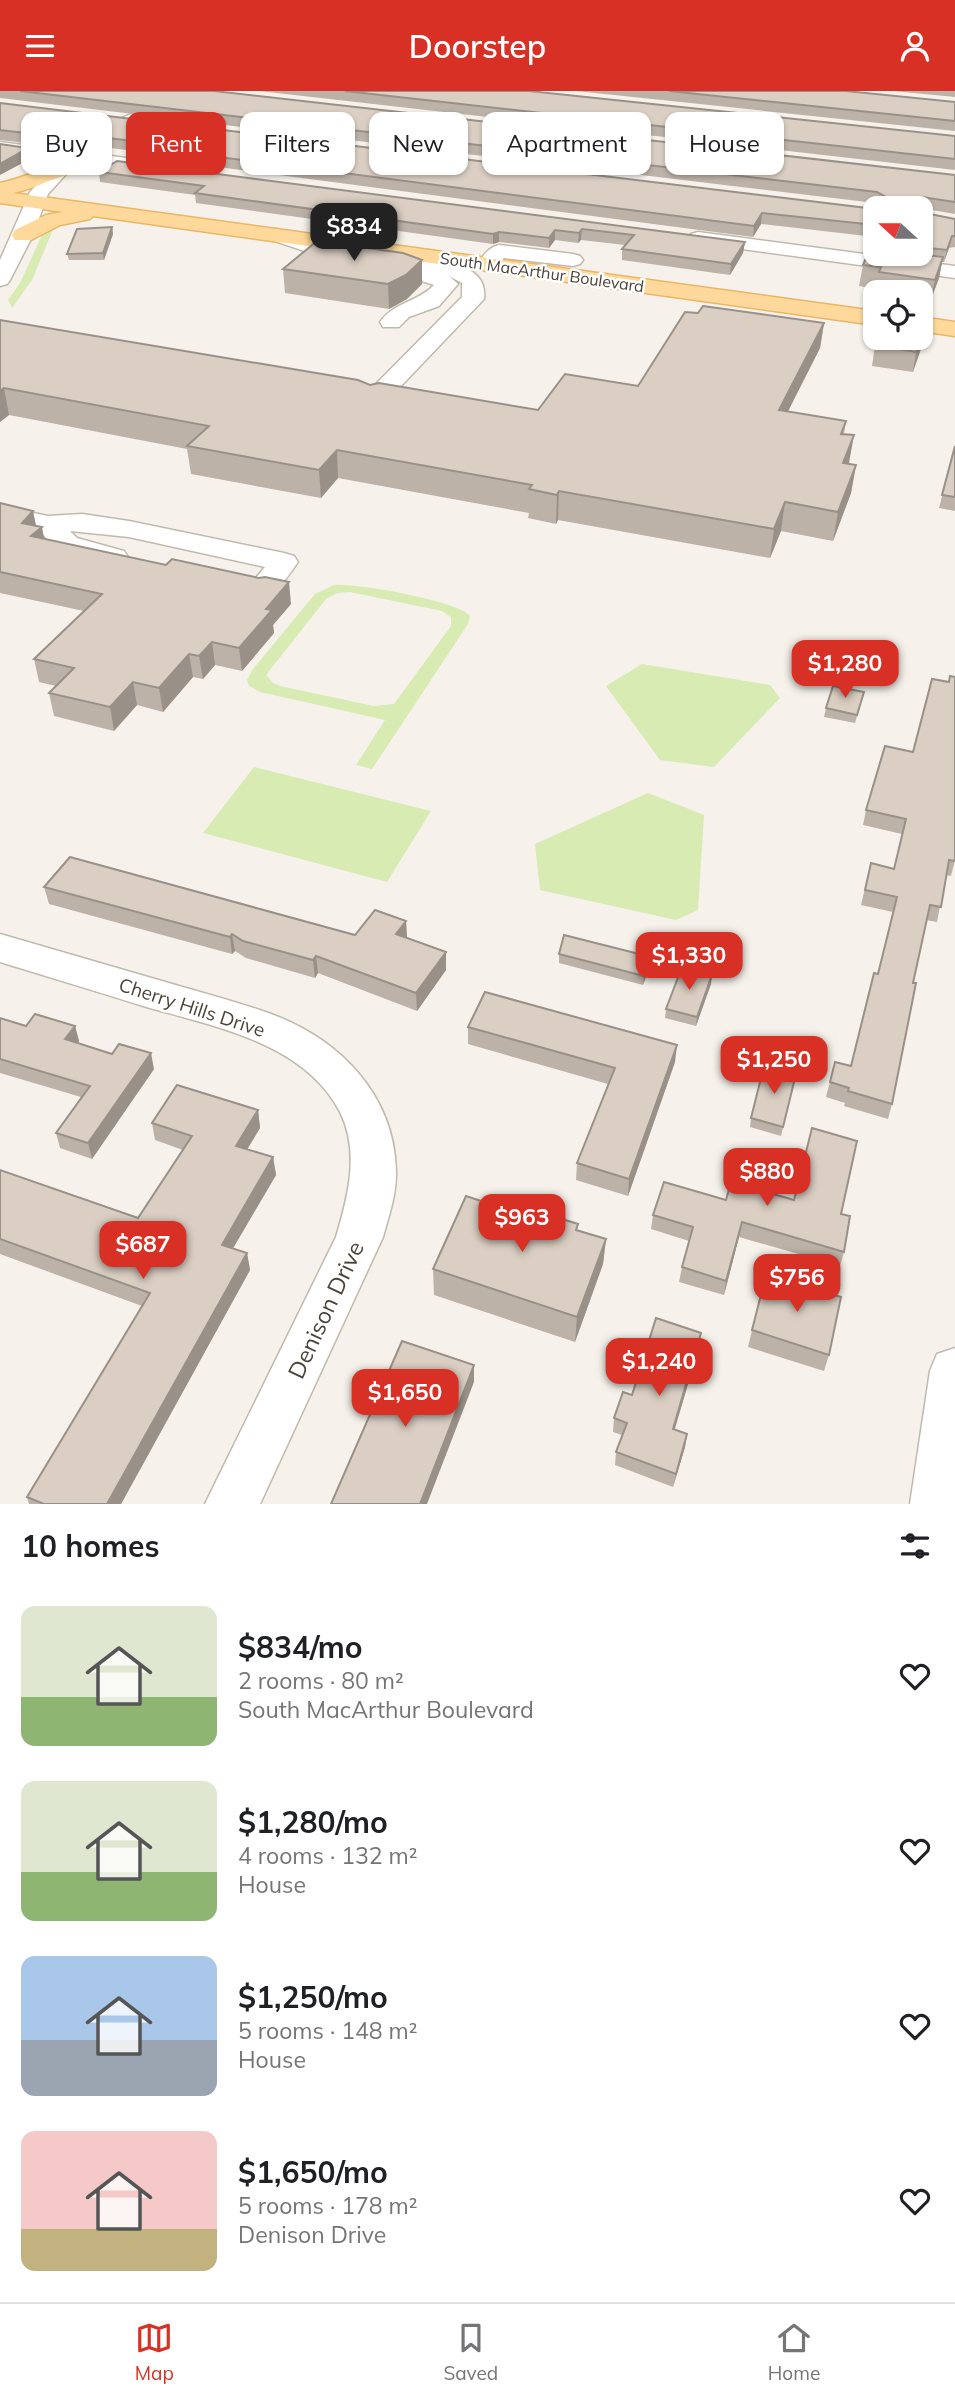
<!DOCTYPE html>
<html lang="en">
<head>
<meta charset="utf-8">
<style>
  :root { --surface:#fff; --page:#f2f2f2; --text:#202124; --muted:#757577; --line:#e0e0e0; --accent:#d93025 }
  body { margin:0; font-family:Mulish,sans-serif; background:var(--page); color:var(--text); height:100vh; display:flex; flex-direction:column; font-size:26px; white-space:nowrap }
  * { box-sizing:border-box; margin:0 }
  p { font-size:23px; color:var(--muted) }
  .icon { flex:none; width:38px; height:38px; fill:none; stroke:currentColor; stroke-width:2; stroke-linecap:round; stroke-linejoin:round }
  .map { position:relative; height:1413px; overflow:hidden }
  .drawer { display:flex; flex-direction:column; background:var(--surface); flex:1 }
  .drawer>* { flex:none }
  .hud { position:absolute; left:21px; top:21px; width:914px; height:63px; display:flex; gap:14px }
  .needle { width:46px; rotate:291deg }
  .fabs { position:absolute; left:863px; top:105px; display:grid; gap:14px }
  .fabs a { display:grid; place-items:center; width:70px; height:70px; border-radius:14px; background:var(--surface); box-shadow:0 2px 5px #0004; font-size:35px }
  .price { position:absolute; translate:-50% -60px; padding:0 16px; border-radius:14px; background:var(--accent); color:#fff; font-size:23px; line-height:46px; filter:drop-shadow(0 2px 4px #0008) }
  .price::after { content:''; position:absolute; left:50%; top:42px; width:21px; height:16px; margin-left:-10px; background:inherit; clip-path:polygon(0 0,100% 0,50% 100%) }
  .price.selected { background:#222; color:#fff }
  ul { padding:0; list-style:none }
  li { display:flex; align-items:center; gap:21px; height:175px; padding:0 21px }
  li span { display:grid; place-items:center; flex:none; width:196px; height:140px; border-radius:14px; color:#555 }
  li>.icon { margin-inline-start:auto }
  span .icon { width:84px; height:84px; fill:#fffc; stroke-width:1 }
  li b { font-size:30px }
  h2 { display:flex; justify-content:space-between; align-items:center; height:84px; padding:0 21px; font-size:30px }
  .pill { padding:0 24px; border-radius:14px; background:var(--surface); box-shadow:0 2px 5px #0004; font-size:24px; line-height:63px }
  .pill.selected { background:var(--accent); color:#fff }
  header { display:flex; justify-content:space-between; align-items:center; height:91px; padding:0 21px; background:var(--accent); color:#fff; font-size:32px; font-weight:600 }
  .tab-bar { display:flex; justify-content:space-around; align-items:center; height:98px; border-top:2px solid var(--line); background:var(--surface); font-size:19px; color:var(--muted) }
  .tab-bar a { display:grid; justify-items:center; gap:4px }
  .tab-bar .selected { color:var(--accent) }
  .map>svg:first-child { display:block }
</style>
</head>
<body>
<header><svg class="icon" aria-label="menu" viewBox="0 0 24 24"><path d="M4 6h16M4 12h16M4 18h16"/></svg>Doorstep<svg class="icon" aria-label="person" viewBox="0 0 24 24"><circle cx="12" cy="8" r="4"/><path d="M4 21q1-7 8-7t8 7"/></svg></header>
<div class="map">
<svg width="955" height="1413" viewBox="0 0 955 1413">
  <rect width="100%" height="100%" fill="#f6f2eb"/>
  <!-- green -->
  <g fill="#d7ebb3" fill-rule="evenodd">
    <polygon points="54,136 32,189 12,217 8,209 20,192 44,140"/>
    <path d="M334 494C356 492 458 510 470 525L468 533 372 678 356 674 385 629 260 601 249 595 247 589 253 578 315 503ZM350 501 442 520 451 526V535L394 613 374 615 280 595 273 592 266 584 326 508 337 502Z"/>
    <polygon points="642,573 770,594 780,607 714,676 660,669 606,595"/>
    <polygon points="254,676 431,720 387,791 203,742"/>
    <polygon points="648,702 704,724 698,819 676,829 540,799 535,753"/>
  </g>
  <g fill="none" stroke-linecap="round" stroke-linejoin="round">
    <defs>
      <g id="minor">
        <polygon points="183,0 204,0 127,38 89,62 163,72 169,73 172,77 169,81 163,82 77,71 48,103 33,144 10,189 7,193 0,195 0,169 30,101 59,69 0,61 0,51 69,60 115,30"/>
        <path d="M276 138 323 153 463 176C478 182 486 192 484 208L381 316 372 318 363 316 360 311 363 306 462 206V192L449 185 458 193 439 215 409 226 399 236H383L380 231C394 211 418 211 434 194L406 185 403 181 405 178 319 165 269 148 266 144 269 140Z"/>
        <polygon points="698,141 955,175 955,187 691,151 688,147 691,143"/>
        <path d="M499 154 573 163 580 165 583 169 580 173 573 175 504 167 494 177H480L477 173C483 165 489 156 499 154Z"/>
        <path d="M0 415 48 425 82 423 129 430 284 462 294 465 298 471C269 513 267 509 220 497L215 491 220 485 230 482 255 488 265 476 129 446 70 440 77 447 124 460 128 466 124 472 114 475 57 459 39 439 0 431Z"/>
        <path d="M0 843C60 860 119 878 179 895 210 904 241 912 271 923 339 948 394 1003 396 1079 397 1102 389 1124 383 1146L260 1413H205L336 1146C348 1106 360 1061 340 1021 304 951 212 935 143 915 96 900 48 886 0 871Z"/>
        <polygon points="955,1257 955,1413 910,1413 930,1280 937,1263"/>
      </g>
      <g id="major">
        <path d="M57 75 64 77 67 81 64 85C45 90 34 98 13 102L875 220V234L93 125 90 128 60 134 31 149H15L12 144 15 139 46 124 63 121 0 112V92C21 88 36 79 57 75Z"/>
        <polygon points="920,226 955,231 955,245 920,240"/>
      </g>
    </defs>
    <!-- minor casing -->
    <use href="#minor" stroke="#c2b9ad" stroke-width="3"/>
    <!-- major casing -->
    <use href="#major" stroke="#eab665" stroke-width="3"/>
    <!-- minor -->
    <use href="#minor" fill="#fff" fill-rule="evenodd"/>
    <!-- major -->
    <use href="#major" fill="#ffd99b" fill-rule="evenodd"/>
  </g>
  <!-- wall -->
  <g fill="#bcb2a8">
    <polygon points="0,0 214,0 955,84 955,123 920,117 877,117 878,114 875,112 0,7"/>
    <polygon points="259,0 529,0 955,45 955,79"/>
    <polygon points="576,0 846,0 955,11 955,40"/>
    <polygon points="893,0 955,0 955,6"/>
    <polygon points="0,12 875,118 875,146 761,133 753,146 142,66 142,61 95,55 85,50 77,53 59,51 52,55 0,49"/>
    <polygon points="99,81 745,151 743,162 730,184 622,169 622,158 625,154 581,149 578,152 555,149 549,157 499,151 493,153 196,112 195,104 100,91"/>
    <polygon points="920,121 955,128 955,156 949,157 944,171 942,171 939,187 930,211 920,209 920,201 876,201 876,198 859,195 863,174 874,157 875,151 875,163 920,163"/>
    <polygon points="112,136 113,143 104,169 69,169 67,163"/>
    <polygon points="283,178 422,193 407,208 389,218 285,202"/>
    <polygon points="0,229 370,294 538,319 638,295 824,232 820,257 788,320 846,330 844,343 849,373 856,374 851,402 833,450 781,440 770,467 558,429 556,433 528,427 529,422 338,387 321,407 191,383 187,358 9,324 0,331"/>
    <polygon points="875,254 922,255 913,281 872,275"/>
    <polygon points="955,355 955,420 939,417"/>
    <polygon points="0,412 33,420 36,435 44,448 291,513 273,534 274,542 242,580 215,574 203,588 193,586 163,621 137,614 114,640 54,625 49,602 56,595 39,591 34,568 84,520 0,502"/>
    <polygon points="864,601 855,632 824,626 826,617"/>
    <polygon points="885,655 955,769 951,785 946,784 937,831 926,829 913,892 892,1013 888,1028 844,1015 845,1012 826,1006 835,971 851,975 878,883 893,821 861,814 871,772 894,778 902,743 863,734 866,719"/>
    <polygon points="44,796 355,844 406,830 407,847 446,879 417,920 318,882 315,887 246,867 235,860 232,863 49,813"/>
    <polygon points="559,863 650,875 643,894 559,872"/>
    <polygon points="711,893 696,935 665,927 666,918"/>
    <polygon points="0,927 26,935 75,935 79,950 77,952 154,978 92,1068 60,1057 56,1042 81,1006 0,982"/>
    <polygon points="468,936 675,971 628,1105 576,1089 577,1072 608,993 468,953"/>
    <polygon points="796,983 781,1045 750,1036 751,1027"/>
    <polygon points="258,1019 260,1037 247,1058 273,1066 276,1084 233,1157 247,1162 250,1179 121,1413 29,1413 27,1406 142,1215 0,1163 0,1079 138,1127 183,1059 155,1049 152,1032"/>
    <polygon points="726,1109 841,1123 844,1161 840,1175 739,1146 724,1204 679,1191 682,1176 689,1150 651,1138 653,1124"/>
    <polygon points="496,1115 578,1133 577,1139 606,1148 603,1173 575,1251 434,1204 433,1178"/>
    <polygon points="752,1239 829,1264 824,1280 748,1256"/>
    <polygon points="701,1242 699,1256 674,1338 687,1343 685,1356 673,1396 615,1374 616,1361 622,1344 613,1341 614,1327 632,1304"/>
  </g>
  <!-- shaded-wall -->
  <g fill="#999188">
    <polygon points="84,39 85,50 77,53 75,43"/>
    <polygon points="57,41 59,51 52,55 50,45"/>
    <polygon points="28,57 30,68 0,84 0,73"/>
    <polygon points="762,122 761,133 753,146 754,135"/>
    <polygon points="112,136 113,143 104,169 103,162"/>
    <polygon points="582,138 581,149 578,152 579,142"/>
    <polygon points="555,139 555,149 549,157 549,147"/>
    <polygon points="499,141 499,151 493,153 493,143"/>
    <polygon points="952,145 949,157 944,171 947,159"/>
    <polygon points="745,151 743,162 730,184 731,173"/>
    <polygon points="943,166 939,187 930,211 935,189"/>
    <polygon points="422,169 422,193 407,208 389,218 388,193"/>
    <polygon points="824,232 820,257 775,346 779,319"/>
    <polygon points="926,235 922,255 913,281 916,261"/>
    <polygon points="4,297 9,324 0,331 0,300"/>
    <polygon points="854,344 849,372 838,400 843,372"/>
    <polygon points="337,359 338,387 321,407 319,379"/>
    <polygon points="856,374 851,402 833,450 838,421"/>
    <polygon points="559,400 558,429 556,433 557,404"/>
    <polygon points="785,411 781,440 770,467 774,438"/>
    <polygon points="33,420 37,440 42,436 46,458 35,467 22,432"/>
    <polygon points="289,491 291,513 273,534 274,542 242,580 239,557 266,518"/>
    <polygon points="212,551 215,574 203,588 199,565"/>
    <polygon points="189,563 193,586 163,621 159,597"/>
    <polygon points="133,591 137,614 114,640 110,616"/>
    <polygon points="406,830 407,847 396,843"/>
    <polygon points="232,843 235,860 232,863 230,846"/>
    <polygon points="446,861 446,879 417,920 416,902"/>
    <polygon points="316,865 318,882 315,887 313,869"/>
    <polygon points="651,866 650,875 643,894 644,885"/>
    <polygon points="712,884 711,893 696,935 697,926"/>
    <polygon points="75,935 79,950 69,964 65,948"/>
    <polygon points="677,954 675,971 628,1105 629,1088"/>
    <polygon points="151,962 154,978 92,1068 88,1052"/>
    <polygon points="258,1019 260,1037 239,1072 236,1055"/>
    <polygon points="273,1066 276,1084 225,1171 222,1154"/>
    <polygon points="742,1131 739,1146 724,1204 726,1190"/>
    <polygon points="606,1148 603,1173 575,1251 577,1226"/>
    <polygon points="247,1162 250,1179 121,1413 107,1413"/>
    <polygon points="701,1242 699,1256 671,1351 673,1338"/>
    <polygon points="474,1274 474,1291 427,1413 420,1413"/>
    <polygon points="687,1343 685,1356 673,1396 676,1383"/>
  </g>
  <!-- building -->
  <g fill="#dbcfc3" stroke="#999188" stroke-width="2">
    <polygon points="20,0 214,0 955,84 955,111 922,106 919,109 919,117 877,117 879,108 886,106 877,101"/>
    <polygon points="345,0 529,0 955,45 955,68"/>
    <polygon points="669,0 846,0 955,11 955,30"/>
    <polygon points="0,12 875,118 875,134 762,122 754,135 141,56 148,52 93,45 84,39 75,43 57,41 50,45 0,39"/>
    <polygon points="0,53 28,57 0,73"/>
    <polygon points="117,70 745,151 731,173 622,158 634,144 582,138 579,142 555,139 549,147 499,141 493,143 195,102 204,95 99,81"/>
    <polygon points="920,121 955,128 955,145 952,145 947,159 920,156"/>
    <polygon points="112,136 103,162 67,163 77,138"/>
    <polygon points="317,150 403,162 422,169 406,184 388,193 283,178"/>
    <polygon points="870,157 875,157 875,163 917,163 943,166 935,189 879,181 881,176 863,174"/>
    <polygon points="703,215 824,232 779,319 846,330 841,343 854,344 843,372 856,374 838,421 785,411 774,438 559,400 557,404 529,398 532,394 337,359 319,379 187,355 209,335 4,297 0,300 0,229 358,289 370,294 379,292 538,319 565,283 638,295 685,221 698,222"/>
    <polygon points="920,234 926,235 916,261 875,254 879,247 920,247"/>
    <polygon points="955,355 955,406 942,404"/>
    <polygon points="0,412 33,420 22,432 42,436 31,445 166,474 172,468 259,487 265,486 289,491 266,518 272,519 239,557 212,551 199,565 189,563 159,597 133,591 110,616 49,602 74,577 34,568 102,503 0,481"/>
    <polygon points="950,585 955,586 955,585 955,770 949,769 941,816 930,814 913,892 916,892 892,1013 848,1000 849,997 830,991 835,971 851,975 874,882 878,883 897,806 865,799 871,772 894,778 906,728 866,719 885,655 913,661 932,588 949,591"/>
    <polygon points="833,595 864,601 857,624 826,617"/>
    <polygon points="70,766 355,844 375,819 406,830 396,843 446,861 416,902 316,865 313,869 243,850 232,843 230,846 44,796"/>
    <polygon points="564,844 651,866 644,885 559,863"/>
    <polygon points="682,876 712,884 697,926 666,918"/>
    <polygon points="485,901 677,954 629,1088 577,1072 615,977 468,936"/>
    <polygon points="35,923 75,935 65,948 112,963 119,953 151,962 88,1052 56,1042 90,995 0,968 0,927 26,935"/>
    <polygon points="764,975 796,983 783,1036 751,1027"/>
    <polygon points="177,994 258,1019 236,1055 273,1066 222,1154 247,1162 107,1413 44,1413 27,1406 150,1202 0,1148 0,1079 138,1127 192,1045 152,1032"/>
    <polygon points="812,1037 857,1050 841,1123 850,1125 844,1161 742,1131 726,1190 682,1176 693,1136 653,1124 664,1091 726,1109 731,1091 794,1109"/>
    <polygon points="466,1105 496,1115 499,1108 578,1133 576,1139 606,1148 577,1226 433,1178"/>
    <polygon points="766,1184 841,1206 829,1264 752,1239"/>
    <polygon points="656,1227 701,1242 673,1338 687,1343 676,1383 616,1361 627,1332 614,1327 623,1301 632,1304"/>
    <polygon points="402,1250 474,1274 420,1413 331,1413"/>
  </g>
  <g text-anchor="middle" stroke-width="5" stroke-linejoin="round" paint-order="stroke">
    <!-- far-street labels -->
    <g font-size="16" fill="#4b4238" stroke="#fff">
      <text transform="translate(542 181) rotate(8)" y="6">South MacArthur Boulevard</text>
    </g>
    <!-- street labels -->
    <g font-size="19" fill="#4b4238" stroke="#fff">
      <text transform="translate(192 916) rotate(18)" y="7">Cherry Hills Drive</text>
    </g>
    <!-- near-street labels -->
    <g font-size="23" fill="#4b4238" stroke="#fff">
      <text transform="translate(326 1219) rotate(-65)" y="8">Denison Drive</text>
    </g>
  </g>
</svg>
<div class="fabs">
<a><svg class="needle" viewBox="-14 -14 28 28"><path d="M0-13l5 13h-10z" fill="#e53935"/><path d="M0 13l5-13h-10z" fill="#757577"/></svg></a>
<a><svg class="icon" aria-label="locate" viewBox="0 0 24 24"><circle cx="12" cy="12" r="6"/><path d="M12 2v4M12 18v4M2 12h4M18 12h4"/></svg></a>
</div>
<b class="price selected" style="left:354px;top:172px">$834</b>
<b class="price" style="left:845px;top:609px">$1,280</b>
<b class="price" style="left:689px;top:901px">$1,330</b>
<b class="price" style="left:774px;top:1005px">$1,250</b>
<b class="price" style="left:767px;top:1117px">$880</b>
<b class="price" style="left:522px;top:1163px">$963</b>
<b class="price" style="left:143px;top:1190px">$687</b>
<b class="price" style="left:797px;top:1223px">$756</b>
<b class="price" style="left:659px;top:1307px">$1,240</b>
<b class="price" style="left:405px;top:1338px">$1,650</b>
<div class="hud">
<a class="pill">Buy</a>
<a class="pill selected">Rent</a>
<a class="pill">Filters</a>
<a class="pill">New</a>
<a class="pill">Apartment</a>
<a class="pill">House</a>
</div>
</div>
<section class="drawer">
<h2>10 homes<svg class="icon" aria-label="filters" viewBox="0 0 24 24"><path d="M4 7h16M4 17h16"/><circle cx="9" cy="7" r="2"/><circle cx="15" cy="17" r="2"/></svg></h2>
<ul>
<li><span style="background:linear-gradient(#dfe7d0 65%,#8fb573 0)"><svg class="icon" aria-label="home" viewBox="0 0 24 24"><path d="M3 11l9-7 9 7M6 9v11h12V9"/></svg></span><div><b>$834/mo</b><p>2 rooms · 80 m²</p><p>South MacArthur Boulevard</p></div><svg class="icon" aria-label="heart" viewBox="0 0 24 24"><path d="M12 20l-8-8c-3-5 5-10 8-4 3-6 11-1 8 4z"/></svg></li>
<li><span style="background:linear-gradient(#dfe7d0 65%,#8fb573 0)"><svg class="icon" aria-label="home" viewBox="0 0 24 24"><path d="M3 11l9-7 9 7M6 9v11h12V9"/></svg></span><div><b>$1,280/mo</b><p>4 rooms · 132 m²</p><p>House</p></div><svg class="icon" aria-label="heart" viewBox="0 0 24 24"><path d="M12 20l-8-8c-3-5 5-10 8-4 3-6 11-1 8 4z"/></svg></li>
<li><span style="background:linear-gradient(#a9c7e8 60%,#9aa5b1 0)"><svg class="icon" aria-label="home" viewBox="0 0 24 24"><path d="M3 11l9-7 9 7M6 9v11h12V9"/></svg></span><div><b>$1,250/mo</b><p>5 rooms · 148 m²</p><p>House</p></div><svg class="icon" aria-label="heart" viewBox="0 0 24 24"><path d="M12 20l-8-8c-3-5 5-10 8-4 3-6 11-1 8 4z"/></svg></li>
<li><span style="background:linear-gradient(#f6c9c9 70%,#c2b280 0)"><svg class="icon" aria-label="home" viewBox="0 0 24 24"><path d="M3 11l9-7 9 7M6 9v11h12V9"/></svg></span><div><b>$1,650/mo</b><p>5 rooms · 178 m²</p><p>Denison Drive</p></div><svg class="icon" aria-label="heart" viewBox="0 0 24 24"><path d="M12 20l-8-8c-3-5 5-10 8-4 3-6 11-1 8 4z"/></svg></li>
</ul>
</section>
<nav class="tab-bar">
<a class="selected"><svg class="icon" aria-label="map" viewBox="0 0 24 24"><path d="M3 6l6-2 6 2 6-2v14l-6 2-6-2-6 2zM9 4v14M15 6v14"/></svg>Map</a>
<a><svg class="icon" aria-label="saved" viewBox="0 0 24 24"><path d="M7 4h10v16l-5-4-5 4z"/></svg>Saved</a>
<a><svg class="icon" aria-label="home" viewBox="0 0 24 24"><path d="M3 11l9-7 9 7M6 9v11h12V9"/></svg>Home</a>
</nav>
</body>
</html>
